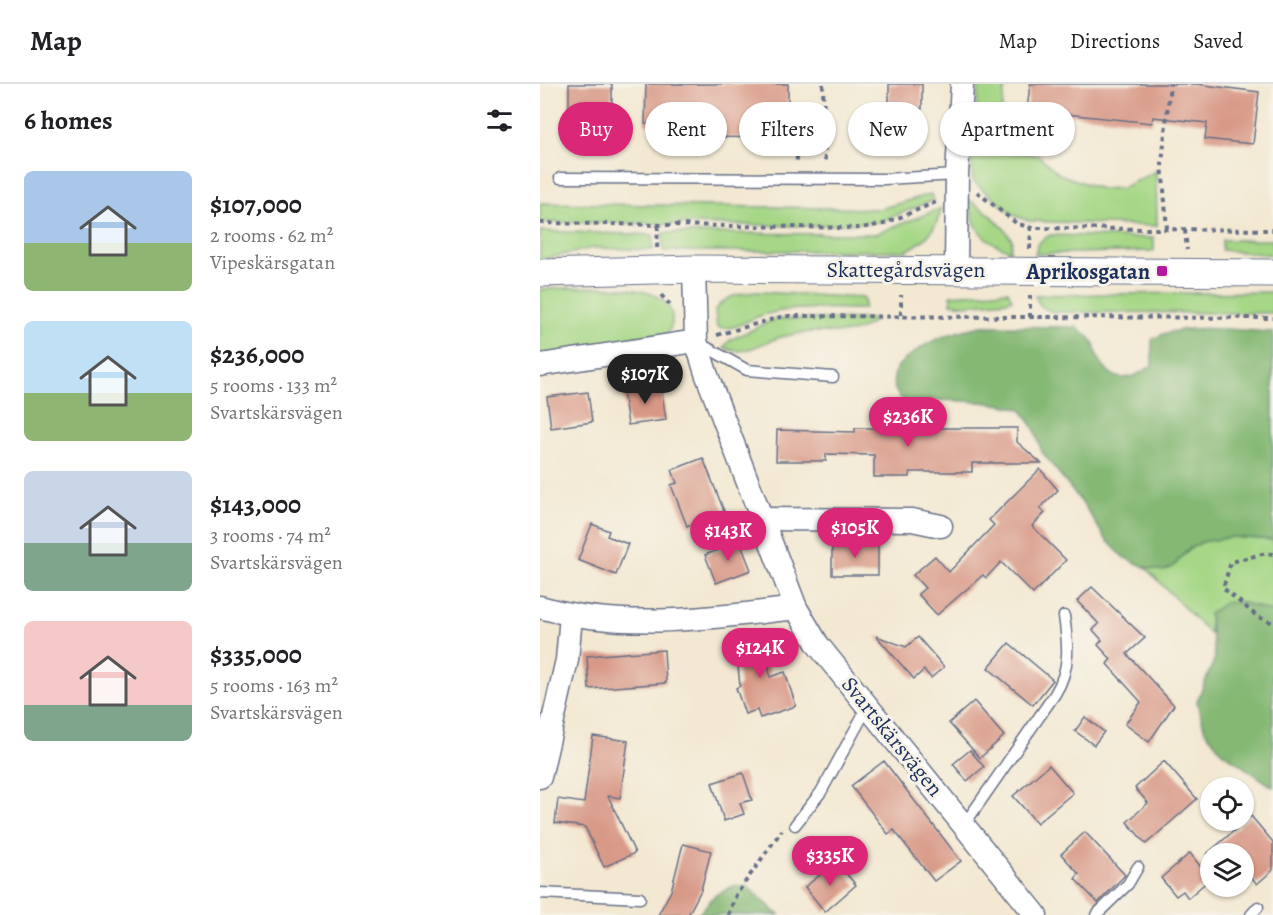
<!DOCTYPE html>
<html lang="en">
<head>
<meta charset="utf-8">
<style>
  :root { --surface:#fff; --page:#f6f6f6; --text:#202124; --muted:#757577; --line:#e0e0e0; --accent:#db2777 }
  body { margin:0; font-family:Alegreya,serif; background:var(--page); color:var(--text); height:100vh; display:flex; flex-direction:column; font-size:22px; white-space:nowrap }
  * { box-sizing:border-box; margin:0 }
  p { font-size:20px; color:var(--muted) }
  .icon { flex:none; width:33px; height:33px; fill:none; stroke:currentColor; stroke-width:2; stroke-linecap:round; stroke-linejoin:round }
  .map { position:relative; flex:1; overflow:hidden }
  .sheet { display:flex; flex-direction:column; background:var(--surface); width:540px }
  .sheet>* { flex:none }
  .banner { position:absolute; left:18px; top:18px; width:570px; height:54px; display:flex; gap:12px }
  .controls { position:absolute; left:660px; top:693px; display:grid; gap:12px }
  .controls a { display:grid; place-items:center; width:54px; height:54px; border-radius:50%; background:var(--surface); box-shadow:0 2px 4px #0004; font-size:30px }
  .price { position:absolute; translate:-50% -51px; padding:0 14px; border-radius:21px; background:var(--accent); color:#fff; font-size:20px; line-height:39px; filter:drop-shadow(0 2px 3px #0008) }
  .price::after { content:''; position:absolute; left:50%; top:36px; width:18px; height:14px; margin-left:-9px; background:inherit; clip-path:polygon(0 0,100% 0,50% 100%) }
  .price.current { background:#222; color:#fff }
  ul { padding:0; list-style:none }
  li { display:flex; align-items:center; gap:18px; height:150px; padding:0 24px }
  li span { display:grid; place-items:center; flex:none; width:168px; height:120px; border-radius:9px; color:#555 }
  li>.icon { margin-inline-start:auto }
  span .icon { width:72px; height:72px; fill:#fffc; stroke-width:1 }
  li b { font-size:26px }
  h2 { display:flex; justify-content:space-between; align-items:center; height:72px; padding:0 24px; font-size:26px }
  .chip { padding:0 21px; border-radius:27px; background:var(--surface); box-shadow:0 2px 4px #0004; font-size:21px; line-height:54px }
  .chip.current { background:var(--accent); color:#fff }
  header { display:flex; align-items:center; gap:36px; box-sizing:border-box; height:84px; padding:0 30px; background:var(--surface); border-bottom:2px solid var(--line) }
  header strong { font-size:28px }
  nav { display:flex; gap:33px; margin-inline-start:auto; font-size:21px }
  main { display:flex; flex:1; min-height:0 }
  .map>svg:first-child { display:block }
</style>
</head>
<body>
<header>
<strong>Map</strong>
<nav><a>Map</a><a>Directions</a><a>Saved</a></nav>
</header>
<main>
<section class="sheet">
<h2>6 homes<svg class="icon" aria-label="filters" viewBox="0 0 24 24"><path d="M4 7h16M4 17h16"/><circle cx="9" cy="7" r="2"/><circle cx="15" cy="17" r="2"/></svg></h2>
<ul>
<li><span style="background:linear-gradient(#a9c7e8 60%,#8fb573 0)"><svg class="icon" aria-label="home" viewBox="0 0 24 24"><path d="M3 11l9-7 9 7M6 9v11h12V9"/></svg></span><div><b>$107,000</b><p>2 rooms · 62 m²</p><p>Vipeskärsgatan</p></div></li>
<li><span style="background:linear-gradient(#bfe0f5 60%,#8fb573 0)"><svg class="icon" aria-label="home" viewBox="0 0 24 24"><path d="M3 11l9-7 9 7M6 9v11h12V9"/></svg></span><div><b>$236,000</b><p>5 rooms · 133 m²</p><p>Svartskärsvägen</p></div></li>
<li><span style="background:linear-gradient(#c9d6e8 60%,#7fa58c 0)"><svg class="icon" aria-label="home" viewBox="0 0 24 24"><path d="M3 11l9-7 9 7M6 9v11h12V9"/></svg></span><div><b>$143,000</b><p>3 rooms · 74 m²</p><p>Svartskärsvägen</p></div></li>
<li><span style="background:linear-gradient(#f6c9c9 70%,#7fa58c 0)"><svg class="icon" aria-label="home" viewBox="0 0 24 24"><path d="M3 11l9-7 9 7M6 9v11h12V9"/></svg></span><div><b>$335,000</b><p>5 rooms · 163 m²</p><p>Svartskärsvägen</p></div></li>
</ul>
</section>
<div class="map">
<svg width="733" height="831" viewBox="0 0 733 831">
  <rect width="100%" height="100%" fill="#f7f3e8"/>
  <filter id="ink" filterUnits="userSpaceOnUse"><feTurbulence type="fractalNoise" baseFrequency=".0167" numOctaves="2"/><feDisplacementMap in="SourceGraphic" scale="12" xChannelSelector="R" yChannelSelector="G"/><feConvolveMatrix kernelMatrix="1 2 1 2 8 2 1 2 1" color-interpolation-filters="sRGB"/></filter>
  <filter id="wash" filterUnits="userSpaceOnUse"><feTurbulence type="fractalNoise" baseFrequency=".008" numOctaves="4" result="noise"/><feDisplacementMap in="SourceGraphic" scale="24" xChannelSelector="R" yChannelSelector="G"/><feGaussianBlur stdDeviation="1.35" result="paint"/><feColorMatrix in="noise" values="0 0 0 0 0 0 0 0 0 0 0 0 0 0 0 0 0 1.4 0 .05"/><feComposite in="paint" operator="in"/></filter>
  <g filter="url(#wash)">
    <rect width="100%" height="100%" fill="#f3e8d2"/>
    <!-- green -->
    <g fill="#a6d786" stroke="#608372" stroke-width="1.5">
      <polygon points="439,0 465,0 457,67 498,71 519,90 561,105 582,104 616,87 617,142 489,137 473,131 433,97 431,72"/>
      <polygon points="391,110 394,116 339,138 272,142 0,138 0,119 340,125"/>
      <path d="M428 116C447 126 461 138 472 156L470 167C439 154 436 148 428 116Z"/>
      <path d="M402 124C395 147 387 156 366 167H123V149L335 150Z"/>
      <polygon points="0,147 113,151 113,166 53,164 0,176"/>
      <polygon points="510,151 614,154 614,167 495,170 498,159"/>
      <polygon points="682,156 733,156 733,171 682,166"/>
      <path d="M0 205C30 205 121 193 131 228 135 241 129 248 120 257L0 274Z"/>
      <polygon points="468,207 472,215 467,217 424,221 411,219 411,211"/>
      <path d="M219 208 324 214V225C288 225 251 221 217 233 203 239 192 247 177 243L175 226C186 211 201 209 219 208Z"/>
      <path d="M733 208V229L514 228C503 225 499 222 495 211Z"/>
      <path d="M235 235H336C318 252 301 249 279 248 269 247 256 250 246 252 226 255 203 275 184 263L190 256Z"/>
      <path d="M693 453 733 456V528L701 518 669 530 670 550 605 483C644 492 631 472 660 459 669 454 683 455 693 453Z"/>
    </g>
    <!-- forest -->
    <g fill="#84b873" stroke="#507468" stroke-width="1.5">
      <path d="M442 242 537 243C541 247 547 251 551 255 555 260 555 268 558 273 573 301 590 298 612 281V256C637 237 702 247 733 248V456L693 453 662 458 647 466 633 483 623 487 605 483 583 473 565 454 546 424 502 368 494 344 481 325C452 317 424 317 394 316 386 316 375 319 367 317 351 313 350 288 361 279 388 255 408 249 442 242Z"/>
      <polygon points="686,518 701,518 733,528 733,703 682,668 665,647 657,617 675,574 669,530"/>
      <polygon points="193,802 208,803 239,831 158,831 174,812"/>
    </g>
    <g id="blocks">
      <!-- building -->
      <g fill="#d89886">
        <rect x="29" y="0" width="43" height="41"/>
        <polygon points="106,0 248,0 248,54 158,53 158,40 105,40"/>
        <rect x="349" y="0" width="33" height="25"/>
        <polygon points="490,0 656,0 719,8 713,60 665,55 667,39 613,33 612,39 487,26"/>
        <rect x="332" y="30" width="20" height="19"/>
        <polygon points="121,301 126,336 88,341 83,307"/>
        <polygon points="48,308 52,338 11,344 7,313"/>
        <polygon points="315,344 477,344 477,358 501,379 432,379 432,388 370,388 370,393 334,393 334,371 286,370 286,377 236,377 237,346 315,348"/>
        <polygon points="163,374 184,427 147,442 131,401 137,399 132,386"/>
        <polygon points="500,385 518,406 500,424 505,429 492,442 526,476 493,510 461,478 446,494 443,491 397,531 378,510 385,504 373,491 395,472 409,488 454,441 449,436"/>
        <polygon points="52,440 69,447 67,452 88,460 76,491 38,476"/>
        <polygon points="200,458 211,486 176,499 165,471"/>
        <rect x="292" y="459" width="46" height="32"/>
        <polygon points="552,503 605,554 587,570 634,621 609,658 585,640 601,618 567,580 571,575 558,561 562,556 553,546 559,540 537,517"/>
        <polygon points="226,551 230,593 245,588 256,622 220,634 217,626 205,630 196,604 200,602 195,554"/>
        <polygon points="336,552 366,563 378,553 404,583 391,594 384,586 374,595"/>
        <polygon points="469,559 513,596 493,621 448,584"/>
        <polygon points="124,566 126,599 49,605 47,572"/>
        <polygon points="434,617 464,652 440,674 409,639"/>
        <polygon points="545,633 564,648 554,661 535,647"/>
        <polygon points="53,652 88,657 80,714 68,712 95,769 64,783 45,743 15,739 18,715 44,719"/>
        <polygon points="430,666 444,683 427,697 413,680"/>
        <polygon points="344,677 421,777 394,797 354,746 348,750 311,702"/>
        <polygon points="624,677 657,715 606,760 587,738 608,719 595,704"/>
        <polygon points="509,681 533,709 497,739 473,712"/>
        <polygon points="203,689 212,716 200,719 204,730 184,737 172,699"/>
        <polygon points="711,732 733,758 733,786 717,800 704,785 704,770 667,770"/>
        <polygon points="545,748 585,791 558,819 535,795 539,790 521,770"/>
        <polygon points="143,760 171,767 161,806 148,831 118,831 131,807"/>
        <polygon points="650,769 670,795 648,814 643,807 636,812 621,794"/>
        <polygon points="296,778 316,801 285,828 265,803"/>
      </g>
    </g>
  </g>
  <g filter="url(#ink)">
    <use href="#blocks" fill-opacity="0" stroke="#677087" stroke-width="1.5"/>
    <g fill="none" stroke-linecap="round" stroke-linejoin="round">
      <defs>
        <g id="service">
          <polyline points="20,94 344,95 417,91"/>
          <polyline points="159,259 207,286 293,293"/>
          <polyline points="255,741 281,708 328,622"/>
          <path d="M424 741 515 610C531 584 528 560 524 532"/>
          <polyline points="0,809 100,814"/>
          <polyline points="556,831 588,800 598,783"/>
          <polyline points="711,831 718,823"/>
        </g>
        <g id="minor">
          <polyline points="154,185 156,257 166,289 256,524 278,561 496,831"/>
          <polyline points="416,185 417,91 422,0"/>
          <polyline points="0,281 156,257"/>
          <polyline points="221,435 372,436 401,442"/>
          <path d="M0 523C84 547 171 534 256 524"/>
          <polyline points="0,693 27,576 31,532"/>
        </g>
        <polyline id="tertiary" points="0,189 154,185 733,189"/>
      </defs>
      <!-- service casing -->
      <use href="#service" stroke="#677087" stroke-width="13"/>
      <!-- minor casing -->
      <use href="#minor" stroke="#677087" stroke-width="25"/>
      <!-- tertiary casing -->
      <use href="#tertiary" stroke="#677087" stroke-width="29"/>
      <!-- path -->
      <g stroke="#677087" stroke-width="4" stroke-dasharray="4.5 4.5" stroke-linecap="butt">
        <polyline points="283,0 285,80"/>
        <polyline points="256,36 257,80"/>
        <polyline points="437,108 476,139 491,144 733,146"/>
        <polyline points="0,139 320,144 344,140 396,118"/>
        <polyline points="627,145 622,79 630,0"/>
        <polyline points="645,146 647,166"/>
        <polyline points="117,164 118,141"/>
        <polyline points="490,165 491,144"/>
        <polyline points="121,211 132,223"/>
        <polyline points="490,211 490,233"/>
        <polyline points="361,231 361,211"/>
        <polyline points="177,251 244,232 733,234"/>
        <polyline points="733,470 726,469 691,478 683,504 718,533 733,539"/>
        <polyline points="188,831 196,811 242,746"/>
      </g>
      <!-- service -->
      <use href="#service" stroke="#fff" stroke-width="10"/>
      <!-- minor -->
      <use href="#minor" stroke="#fff" stroke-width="22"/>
      <!-- tertiary -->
      <use href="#tertiary" stroke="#fff" stroke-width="27"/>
    </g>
  </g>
  <!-- markers -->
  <rect fill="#b5179e" stroke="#f7f3e8" stroke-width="2" x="616" y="181" width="12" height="12" rx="3"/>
  <g text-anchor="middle" stroke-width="6" stroke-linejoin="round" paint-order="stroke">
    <!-- street labels -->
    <g font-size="22" fill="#1b2f5e" stroke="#f7f3e8">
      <text x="366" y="193">Skattegårdsvägen</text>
      <text transform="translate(353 652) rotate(51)" y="8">Svartskärsvägen</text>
    </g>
    <!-- poi labels -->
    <g font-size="22" font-weight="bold" fill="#1b2f5e" stroke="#f7f3e8" text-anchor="end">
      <text x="610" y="195">Aprikosgatan</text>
    </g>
  </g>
</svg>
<div class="controls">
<a><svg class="icon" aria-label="locate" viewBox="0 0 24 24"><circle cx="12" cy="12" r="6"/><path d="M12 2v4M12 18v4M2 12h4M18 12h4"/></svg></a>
<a><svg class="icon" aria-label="layers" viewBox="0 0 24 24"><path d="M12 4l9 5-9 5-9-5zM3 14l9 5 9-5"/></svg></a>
</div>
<b class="price current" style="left:105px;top:321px">$107K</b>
<b class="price" style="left:368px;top:364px">$236K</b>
<b class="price" style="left:315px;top:475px">$105K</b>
<b class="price" style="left:188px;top:478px">$143K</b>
<b class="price" style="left:220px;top:595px">$124K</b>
<b class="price" style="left:290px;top:803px">$335K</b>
<div class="banner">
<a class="chip current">Buy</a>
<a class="chip">Rent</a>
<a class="chip">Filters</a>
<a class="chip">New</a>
<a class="chip">Apartment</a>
</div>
</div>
</main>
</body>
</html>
